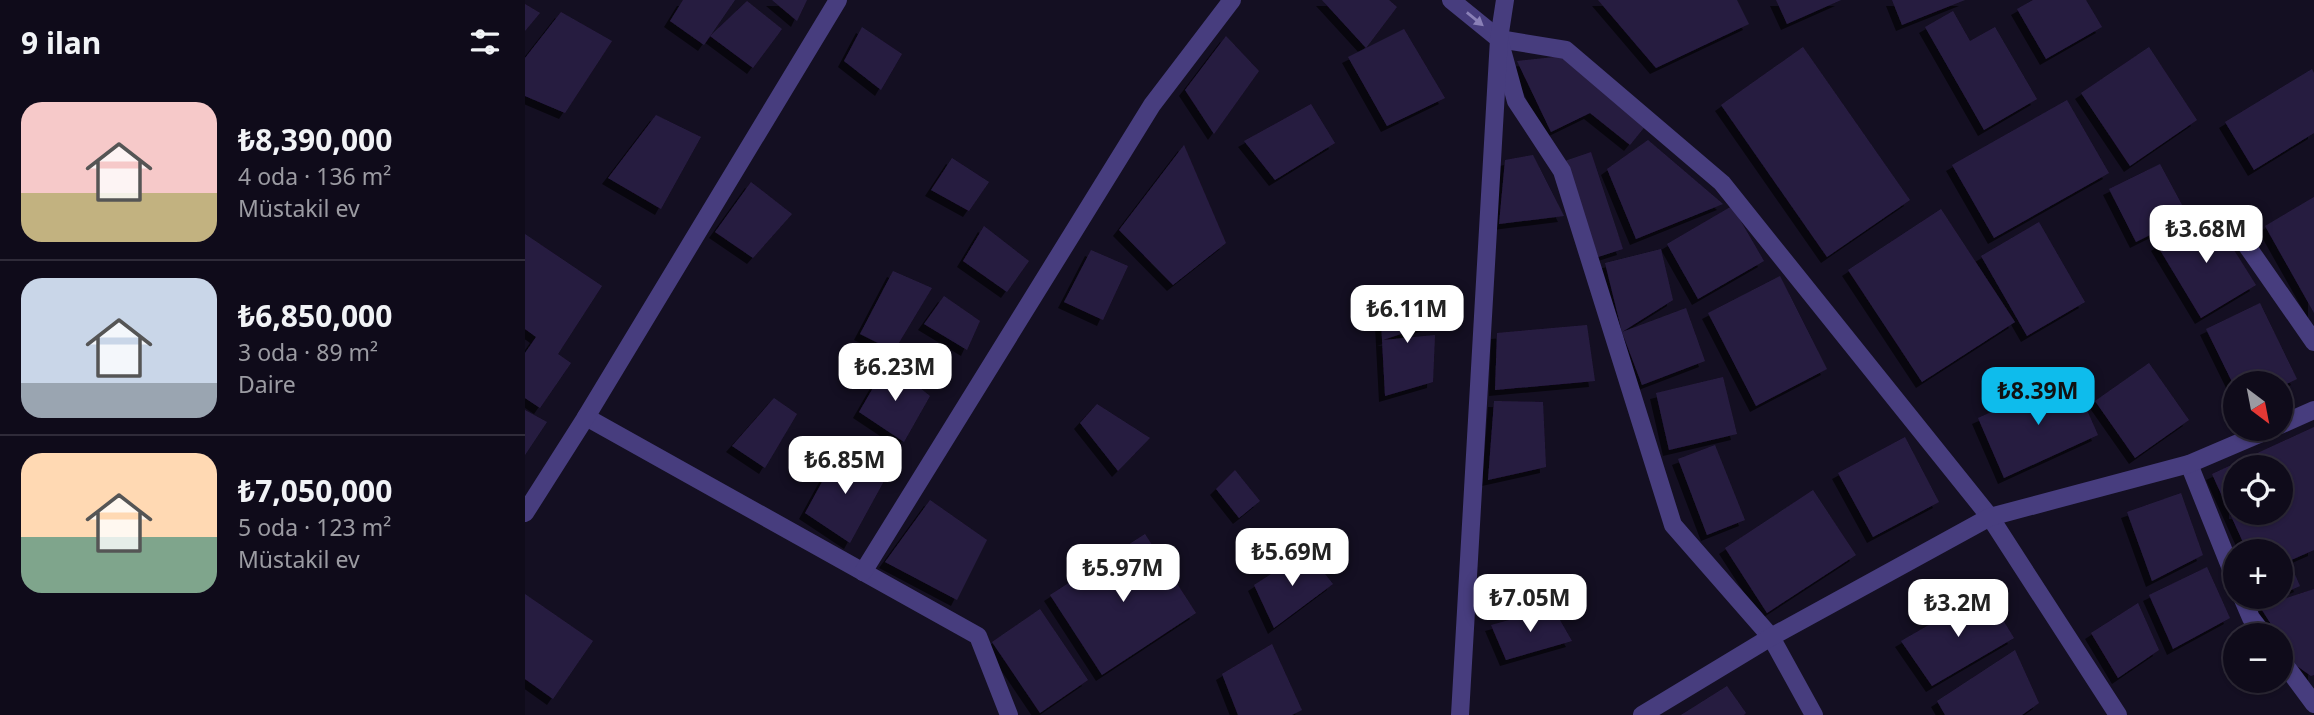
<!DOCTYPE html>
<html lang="tr">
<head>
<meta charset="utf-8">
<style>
  :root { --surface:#0f0b1a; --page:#181423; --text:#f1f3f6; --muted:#9b9ba2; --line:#2f2b39; --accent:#0ebcec }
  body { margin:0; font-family:"Noto Sans",sans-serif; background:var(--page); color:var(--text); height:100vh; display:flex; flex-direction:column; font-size:26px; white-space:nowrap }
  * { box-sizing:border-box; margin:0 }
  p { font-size:23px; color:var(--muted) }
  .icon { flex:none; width:38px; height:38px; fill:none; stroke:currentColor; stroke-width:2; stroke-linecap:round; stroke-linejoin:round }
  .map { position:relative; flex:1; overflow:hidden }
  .panel { display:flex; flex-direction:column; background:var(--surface); width:525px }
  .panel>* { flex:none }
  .needle { width:46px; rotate:148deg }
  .buttons { position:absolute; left:1698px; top:371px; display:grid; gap:14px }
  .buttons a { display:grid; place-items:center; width:70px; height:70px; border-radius:50%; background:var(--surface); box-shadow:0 2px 5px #0004,0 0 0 2px var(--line); font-size:35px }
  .price { position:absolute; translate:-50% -60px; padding:0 16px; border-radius:14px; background:#fff; color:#222; font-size:23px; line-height:46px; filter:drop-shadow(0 2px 4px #0008) }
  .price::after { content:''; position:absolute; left:50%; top:42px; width:21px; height:16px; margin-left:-10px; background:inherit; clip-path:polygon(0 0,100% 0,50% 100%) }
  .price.active { background:var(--accent); color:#111 }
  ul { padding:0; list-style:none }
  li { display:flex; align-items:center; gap:21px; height:175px; padding:0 21px }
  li+li { border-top:2px solid var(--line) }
  li span { display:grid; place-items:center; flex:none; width:196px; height:140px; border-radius:21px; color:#555 }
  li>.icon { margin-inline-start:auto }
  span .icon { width:84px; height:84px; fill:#fffc; stroke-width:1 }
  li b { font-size:30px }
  h2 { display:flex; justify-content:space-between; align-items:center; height:84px; padding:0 21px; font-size:30px }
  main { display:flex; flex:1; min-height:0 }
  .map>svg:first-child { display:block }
</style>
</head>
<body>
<main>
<section class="panel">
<h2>9 ilan<svg class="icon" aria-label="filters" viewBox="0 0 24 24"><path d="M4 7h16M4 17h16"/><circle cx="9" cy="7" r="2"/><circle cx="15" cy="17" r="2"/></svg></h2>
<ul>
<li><span style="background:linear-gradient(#f6c9c9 65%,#c2b280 0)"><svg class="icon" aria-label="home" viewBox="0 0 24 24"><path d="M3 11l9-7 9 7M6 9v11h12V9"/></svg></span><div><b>₺8,390,000</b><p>4 oda · 136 m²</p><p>Müstakil ev</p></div></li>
<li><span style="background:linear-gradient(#c9d6e8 75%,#9aa5b1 0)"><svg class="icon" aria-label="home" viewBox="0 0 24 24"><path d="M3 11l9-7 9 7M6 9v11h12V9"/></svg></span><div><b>₺6,850,000</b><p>3 oda · 89 m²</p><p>Daire</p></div></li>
<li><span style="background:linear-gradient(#ffd9b3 60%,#7fa58c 0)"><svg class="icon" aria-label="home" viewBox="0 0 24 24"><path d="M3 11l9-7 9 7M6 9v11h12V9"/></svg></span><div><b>₺7,050,000</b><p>5 oda · 123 m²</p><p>Müstakil ev</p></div></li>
</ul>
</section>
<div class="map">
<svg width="1789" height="715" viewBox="0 0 1789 715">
  <defs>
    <filter id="shadow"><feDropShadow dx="-6" dy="6" stdDeviation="0" flood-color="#0009"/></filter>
  </defs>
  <rect width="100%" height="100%" fill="#140f22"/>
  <!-- building -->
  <g fill="#281c41" fill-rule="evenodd" filter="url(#shadow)">
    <polygon points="158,0 210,0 179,45 145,21"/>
    <polygon points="247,0 282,0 272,21"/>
    <polygon points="797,0 864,0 872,7 841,48 879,29 920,98 862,126 823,57 841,48"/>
    <polygon points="1073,0 1212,0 1224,24 1131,68"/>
    <polygon points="1251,0 1316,0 1262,24"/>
    <polygon points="1367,0 1440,0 1377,25"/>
    <polygon points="1508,0 1561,0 1577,27 1521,59 1492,9"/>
    <polygon points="222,1 257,29 228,68 185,36"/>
    <polygon points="0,4 15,13 0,31"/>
    <polygon points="1428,11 1445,41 1470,27 1512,99 1459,130 1400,27"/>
    <polygon points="36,12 87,41 40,113 0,96 0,58"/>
    <polygon points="337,27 377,54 356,90 319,61"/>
    <polygon points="701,36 734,71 689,134 660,90"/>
    <polygon points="1278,47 1385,200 1302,257 1196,105"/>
    <polygon points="1624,47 1672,120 1605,166 1556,93"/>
    <polygon points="1039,56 1122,124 1105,145 1065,113 1026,132 992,61"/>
    <polygon points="1787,69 1789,73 1789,133 1729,170 1700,122"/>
    <polygon points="1542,100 1584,173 1469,238 1427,165"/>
    <polygon points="786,104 810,143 750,180 719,141"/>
    <polygon points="131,115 176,137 136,209 83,178"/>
    <polygon points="1123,140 1198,204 1111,239 1082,169"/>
    <polygon points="659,145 701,243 648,285 594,230"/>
    <polygon points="1066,152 1098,249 1073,257 1040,161"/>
    <polygon points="1008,155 1039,216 974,224 980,160"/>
    <polygon points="427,158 464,182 444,211 406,190"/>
    <polygon points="1635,164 1663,216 1611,242 1584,189"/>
    <polygon points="226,182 267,214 228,258 190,232"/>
    <polygon points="1789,197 1789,313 1740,226"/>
    <polygon points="1207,206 1239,261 1173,299 1142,244"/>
    <polygon points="1416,209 1490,322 1397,382 1323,270"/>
    <polygon points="1685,212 1731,285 1676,318 1632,245"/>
    <polygon points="1514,222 1560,302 1502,336 1456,256"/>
    <polygon points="459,226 504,261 482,292 438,261"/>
    <polygon points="0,234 77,286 33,354 46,363 15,408 0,398 0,353 11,337 0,329"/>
    <polygon points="1136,249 1148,300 1097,332 1161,308 1180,361 1117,385 1097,332 1080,263"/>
    <polygon points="566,250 603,266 578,320 539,302"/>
    <polygon points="368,271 407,288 369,351 335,334"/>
    <polygon points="1255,276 1302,369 1231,406 1183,313"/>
    <polygon points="419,296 455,321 442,350 399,324"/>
    <polygon points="904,298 909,323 858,340 910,335 908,382 860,396 855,302"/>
    <polygon points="1735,303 1772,379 1755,387 1755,383 1710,383 1710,388 1681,329"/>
    <polygon points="1062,325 1070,381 970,390 972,333"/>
    <polygon points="363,362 405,396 379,442 334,412"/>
    <polygon points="1624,363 1664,420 1610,458 1570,401"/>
    <polygon points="1547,376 1573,435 1479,478 1453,418"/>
    <polygon points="1198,377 1212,434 1144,450 1131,393"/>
    <polygon points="249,398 272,414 240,468 207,446"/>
    <polygon points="969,401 1018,402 1021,467 963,480"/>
    <polygon points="572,404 625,438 593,471 555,423"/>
    <polygon points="0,410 22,422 0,455"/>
    <path d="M1789 427V550L1764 561 1775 586 1755 595V551H1722L1687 474ZM1710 467H1755V513H1710Z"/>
    <polygon points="1380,437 1414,502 1348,537 1313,473"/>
    <polygon points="1190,445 1220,520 1182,535 1153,459"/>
    <polygon points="315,449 359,481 325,543 280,513"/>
    <polygon points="710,470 735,501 714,518 691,489"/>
    <polygon points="1288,490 1331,555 1242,613 1200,548"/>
    <polygon points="1656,493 1678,555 1627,581 1602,512"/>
    <polygon points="405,500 462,540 432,600 360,562"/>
    <polygon points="620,534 671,613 577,675 525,595"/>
    <polygon points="782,551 808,584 749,628 729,585"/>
    <polygon points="1682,567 1705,618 1648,649 1624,595"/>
    <polygon points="1789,589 1789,675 1786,676 1772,666 1755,639 1755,635 1753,635 1735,607"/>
    <polygon points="1461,592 1489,638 1407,686 1376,641"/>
    <polygon points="0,594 68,641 28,699 0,679"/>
    <polygon points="1613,603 1634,650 1593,678 1566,633"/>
    <polygon points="1028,608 1047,641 981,660 966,625"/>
    <polygon points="515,609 563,680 515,713 467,642"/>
    <polygon points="747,644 777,710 767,715 713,715 697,674"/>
    <polygon points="1490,650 1514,703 1497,715 1420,715 1412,701"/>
    <polygon points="1202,686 1221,713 1219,715 1156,715"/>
  </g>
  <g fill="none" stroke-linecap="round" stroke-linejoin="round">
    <!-- minor -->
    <g stroke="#473d7e" stroke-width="18">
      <polyline points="926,0 974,39 1041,50 1197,183 1465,517 1593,715"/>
      <polyline points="974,39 991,101 1037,171 1148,525 1246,637 1289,715"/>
      <polyline points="1713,233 1789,342"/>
      <polyline points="61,417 453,636 484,715"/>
      <polyline points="1755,425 1789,410"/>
      <polyline points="1664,464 1710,579"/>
      <polyline points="0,513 61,417 313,0"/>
      <polyline points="338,572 627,105 707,0"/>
      <polyline points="1717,597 1726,618 1739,635"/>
      <polyline points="1755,658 1789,704"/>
      <polyline points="935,715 974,39 980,0"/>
      <polyline points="1117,715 1246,637 1465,517 1664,464 1746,429"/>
    </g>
  </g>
  <!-- one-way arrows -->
  <defs><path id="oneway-solid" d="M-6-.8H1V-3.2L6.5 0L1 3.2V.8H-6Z" transform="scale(1.75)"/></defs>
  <use fill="#8a80b7" href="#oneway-solid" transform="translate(950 19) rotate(39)"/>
</svg>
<div class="buttons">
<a><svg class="needle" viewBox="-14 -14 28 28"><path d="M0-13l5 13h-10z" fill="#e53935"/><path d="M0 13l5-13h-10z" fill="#9b9ba2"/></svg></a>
<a><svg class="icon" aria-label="locate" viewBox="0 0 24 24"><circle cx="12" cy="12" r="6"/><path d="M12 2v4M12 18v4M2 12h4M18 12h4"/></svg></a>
<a>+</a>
<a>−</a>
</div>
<b class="price" style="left:1681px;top:265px">₺3.68M</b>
<b class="price" style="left:882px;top:345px">₺6.11M</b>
<b class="price" style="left:370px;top:403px">₺6.23M</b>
<b class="price active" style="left:1513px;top:427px">₺8.39M</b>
<b class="price" style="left:320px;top:496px">₺6.85M</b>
<b class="price" style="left:767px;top:588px">₺5.69M</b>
<b class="price" style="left:598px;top:604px">₺5.97M</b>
<b class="price" style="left:1005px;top:634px">₺7.05M</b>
<b class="price" style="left:1433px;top:639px">₺3.2M</b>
</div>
</main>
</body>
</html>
